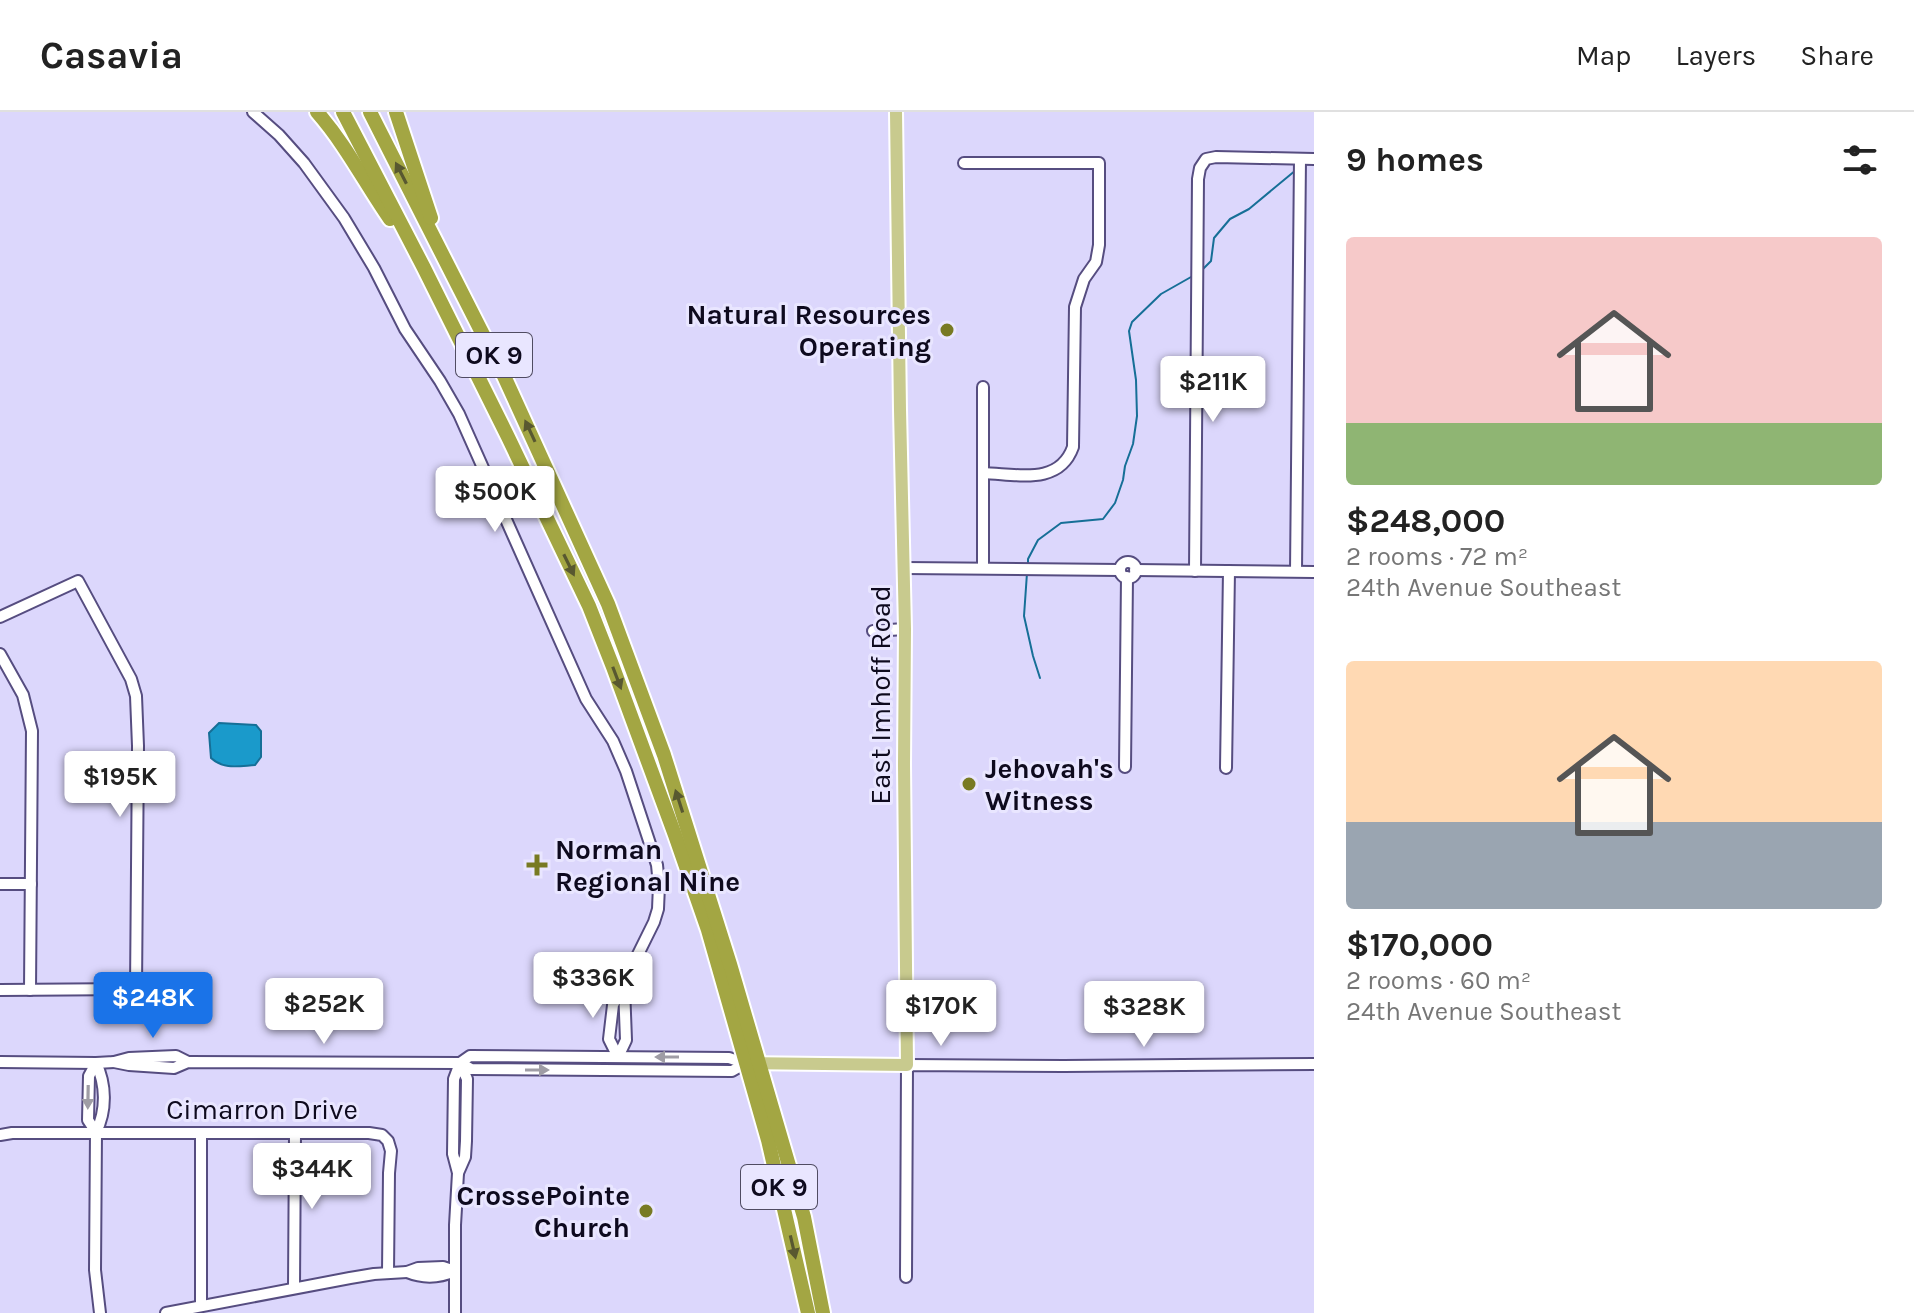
<!DOCTYPE html>
<html lang="en">
<head>
<meta charset="utf-8">
<style>
  :root { --surface:#fff; --page:#f6f6f6; --text:#222; --muted:#767676; --line:#e0e0e0; --accent:#1a73e8 }
  body { margin:0; font-family:Karla,sans-serif; background:var(--page); color:var(--text); height:100vh; display:flex; flex-direction:column; font-size:30px; white-space:nowrap }
  * { box-sizing:border-box; margin:0 }
  p { font-size:26px; color:var(--muted) }
  .icon { flex:none; width:44px; height:44px; fill:none; stroke:currentColor; stroke-width:2; stroke-linecap:round; stroke-linejoin:round }
  .map { position:relative; flex:1; overflow:hidden }
  .panel { display:flex; flex-direction:column; background:var(--surface); width:600px }
  .panel>* { flex:none }
  .price { position:absolute; translate:-50% -68px; padding:0 18px; border-radius:8px; background:#fff; color:#222; font-size:26px; line-height:52px; filter:drop-shadow(0 2px 4px #0008) }
  .price::after { content:''; position:absolute; left:50%; top:48px; width:24px; height:18px; margin-left:-12px; background:inherit; clip-path:polygon(0 0,100% 0,50% 100%) }
  .price.current { background:var(--accent); color:#fff }
  ul { padding:0; list-style:none }
  li { display:grid; align-content:center; gap:16px; height:424px; padding:0 32px }
  li span { display:grid; place-items:center; height:248px; border-radius:8px; color:#555 }
  li>.icon { margin-inline-start:auto }
  span .icon { width:144px; height:144px; fill:#fffc; stroke-width:1 }
  li b { font-size:34px }
  h2 { display:flex; justify-content:space-between; align-items:center; height:96px; padding:0 32px; font-size:34px }
  header { display:flex; align-items:center; gap:48px; box-sizing:border-box; height:112px; padding:0 40px; background:var(--surface); border-bottom:2px solid var(--line) }
  header strong { font-size:38px }
  nav { display:flex; gap:44px; margin-inline-start:auto; font-size:28px }
  main { display:flex; flex:1; min-height:0 }
  .map>svg:first-child { display:block }
</style>
</head>
<body>
<header>
<strong>Casavia</strong>
<nav><a>Map</a><a>Layers</a><a>Share</a></nav>
</header>
<main>
<div class="map">
<svg width="1314" height="1201" viewBox="0 0 1314 1201">
  <rect width="100%" height="100%" fill="#dcd7fc"/>
  <!-- water -->
  <path fill="#1a9acb" stroke="#166f97" stroke-width="2" d="M219 611 256 613 261 619V645L255 653C239 654 224 658 211 646L209 621Z"/>
  <g fill="none" stroke-linecap="round" stroke-linejoin="round">
    <!-- stream -->
    <g stroke="#166f97" stroke-width="2">
      <polyline points="1203,157 1211,149 1214,126 1230,107 1249,97 1296,58"/>
      <polyline points="1028,451 1028,447 1038,428 1061,411 1103,407 1115,391 1123,368 1125,354 1133,332 1137,304 1136,268 1129,219 1132,210 1161,182 1191,165"/>
      <polyline points="1027,461 1024,504 1033,544 1040,566"/>
    </g>
    <defs>
      <g id="minor">
        <polyline points="253,0 279,23 304,51 344,106 374,156 405,217 440,269 459,302 586,587 613,629 626,659 657,753 659,773 658,797 654,810 613,893 609,927 618,945"/>
        <path d="M964 51H1099V133L1096 150 1084 167 1075 195 1073 335C1059 374 1017 362 983 361"/>
        <circle cx="1128" cy="458" r="8"/>
        <polyline points="904,456 1120,458"/>
        <polyline points="983,456 983,275"/>
        <polyline points="1135,458 1314,460"/>
        <polyline points="1195,459 1198,67 1200,56 1206,47 1216,45 1314,47"/>
        <polyline points="1296,459 1300,47"/>
        <polyline points="0,505 78,469 131,567 136,584 138,634 136,877 0,878"/>
        <polyline points="873,519 905,517"/>
        <polyline points="0,542 23,583 32,619 30,878"/>
        <polyline points="1125,655 1127,465"/>
        <polyline points="1226,656 1229,459"/>
        <polyline points="0,772 31,772"/>
        <polyline points="618,945 626,928 624,875"/>
        <polyline points="0,950 96,951 114,950 129,946 176,944 188,950"/>
        <polyline points="114,950 129,953 174,956 188,950 460,951 471,957 732,959 746,951"/>
        <path d="M96 951C106 972 107 998 96 1020L95 1158 100 1201"/>
        <polyline points="96,951 89,964 88,1008 96,1020"/>
        <polyline points="460,951 470,944 729,946 744,951"/>
        <polygon points="460,951 467,967 466,1029 465,1045 458,1061 453,1042 454,967"/>
        <polyline points="201,1021 201,1194"/>
        <polyline points="0,1023 12,1021 369,1021 382,1023 388,1029 391,1039 389,1061 388,1161"/>
        <path d="M443 1155 455 1159C439 1166 424 1167 407 1160L418 1156Z"/>
        <polyline points="906,1165 907,953 1064,954 1314,952"/>
        <polyline points="294,1176 295,1022"/>
        <polyline points="166,1201 350,1166 374,1162 407,1160"/>
        <polyline points="455,1201 455,1113 458,1061"/>
      </g>
      <polyline id="major" points="752,951 907,953 904,653 905,517 900,298 896,0"/>
      <g id="highway">
        <path d="M317 0C346 33 365 71 390 107"/>
        <polyline points="343,0 424,156 508,325 589,494 613,555 675,723 708,818 768,1028 808,1201"/>
        <polyline points="370,0 504,264 608,492 664,643 730,852 804,1105 823,1201"/>
        <polyline points="396,0 431,106"/>
      </g>
    </defs>
    <!-- minor casing -->
    <use href="#minor" stroke="#564d80" stroke-width="14"/>
    <!-- major casing -->
    <use href="#major" stroke="#fff" stroke-width="16"/>
    <!-- highway casing -->
    <use href="#highway" stroke="#fff" stroke-width="18"/>
    <!-- minor -->
    <use href="#minor" stroke="#fff" stroke-width="10"/>
    <!-- major -->
    <use href="#major" stroke="#c8ca8e" stroke-width="12"/>
    <!-- highway -->
    <use href="#highway" stroke="#a3a643" stroke-width="14"/>
  </g>
  <!-- one-way arrows -->
  <defs><path id="oneway-solid" d="M-6-.8H1V-3.2L6.5 0L1 3.2V.8H-6Z" transform="scale(2)"/></defs>
  <g fill="#585830">
    <use href="#oneway-solid" transform="translate(401 61) rotate(-117)"/>
    <use href="#oneway-solid" transform="translate(530 319) rotate(-115)"/>
    <use href="#oneway-solid" transform="translate(569 453) rotate(64)"/>
    <use href="#oneway-solid" transform="translate(617 566) rotate(69)"/>
    <use href="#oneway-solid" transform="translate(679 689) rotate(-108)"/>
    <use href="#oneway-solid" transform="translate(793 1135) rotate(77)"/>
  </g>
  <g fill="#9f9da5">
    <use href="#oneway-solid" transform="translate(667 945) rotate(-180)"/>
    <use href="#oneway-solid" transform="translate(537 958)"/>
    <use href="#oneway-solid" transform="translate(88 985) rotate(91)"/>
  </g>
  <!-- markers -->
  <g fill="#787a23" stroke="#e9e6ff" stroke-width="3">
    <circle cx="947" cy="218" r="8"/>
    <circle cx="969" cy="672" r="8"/>
    <path d="M533 741h8v8h8v8h-8v8h-8v-8h-8v-8h8z"/>
    <circle cx="646" cy="1099" r="8"/>
  </g>
  <g text-anchor="middle" stroke-width="6" stroke-linejoin="round" paint-order="stroke">
    <!-- shield labels -->
    <g fill="#e9e6ff" stroke="#504c62" stroke-width="2">
      <rect x="456" y="221" width="76" height="44" rx="6"/>
      <rect x="741" y="1053" width="76" height="44" rx="6"/>
    </g>
    <g font-size="26" font-weight="bold" fill="#0e0a1e">
      <text x="494" y="252">OK 9</text>
      <text x="779" y="1084">OK 9</text>
    </g>
    <!-- poi labels -->
    <g font-size="28" font-weight="bold" fill="#0e0a1e" stroke="#e9e6ff" text-anchor="end">
      <text x="931" y="212">Natural Resources<tspan x="931" dy="32">Operating</tspan></text>
      <text x="985" y="666" text-anchor="start">Jehovah's<tspan x="985" dy="32">Witness</tspan></text>
      <text x="555" y="747" text-anchor="start">Norman<tspan x="555" dy="32">Regional Nine</tspan></text>
      <text x="630" y="1093">CrossePointe<tspan x="630" dy="32">Church</tspan></text>
    </g>
    <!-- street labels -->
    <g font-size="28" fill="#0e0a1e" stroke="#e9e6ff">
      <text transform="translate(880 583) rotate(-90)" y="10">East Imhoff Road</text>
      <text x="262" y="1007">Cimarron Drive</text>
    </g>
  </g>
</svg>
<b class="price" style="left:1213px;top:312px">$211K</b>
<b class="price" style="left:495px;top:422px">$500K</b>
<b class="price" style="left:120px;top:707px">$195K</b>
<b class="price" style="left:593px;top:908px">$336K</b>
<b class="price current" style="left:153px;top:928px">$248K</b>
<b class="price" style="left:324px;top:934px">$252K</b>
<b class="price" style="left:941px;top:936px">$170K</b>
<b class="price" style="left:1144px;top:937px">$328K</b>
<b class="price" style="left:312px;top:1099px">$344K</b>
</div>
<section class="panel">
<h2>9 homes<svg class="icon" aria-label="filters" viewBox="0 0 24 24"><path d="M4 7h16M4 17h16"/><circle cx="9" cy="7" r="2"/><circle cx="15" cy="17" r="2"/></svg></h2>
<ul>
<li><span style="background:linear-gradient(#f6c9c9 75%,#8fb573 0)"><svg class="icon" aria-label="home" viewBox="0 0 24 24"><path d="M3 11l9-7 9 7M6 9v11h12V9"/></svg></span><div><b>$248,000</b><p>2 rooms · 72 m²</p><p>24th Avenue Southeast</p></div></li>
<li><span style="background:linear-gradient(#ffd9b3 65%,#9aa5b1 0)"><svg class="icon" aria-label="home" viewBox="0 0 24 24"><path d="M3 11l9-7 9 7M6 9v11h12V9"/></svg></span><div><b>$170,000</b><p>2 rooms · 60 m²</p><p>24th Avenue Southeast</p></div></li>
</ul>
</section>
</main>
</body>
</html>
